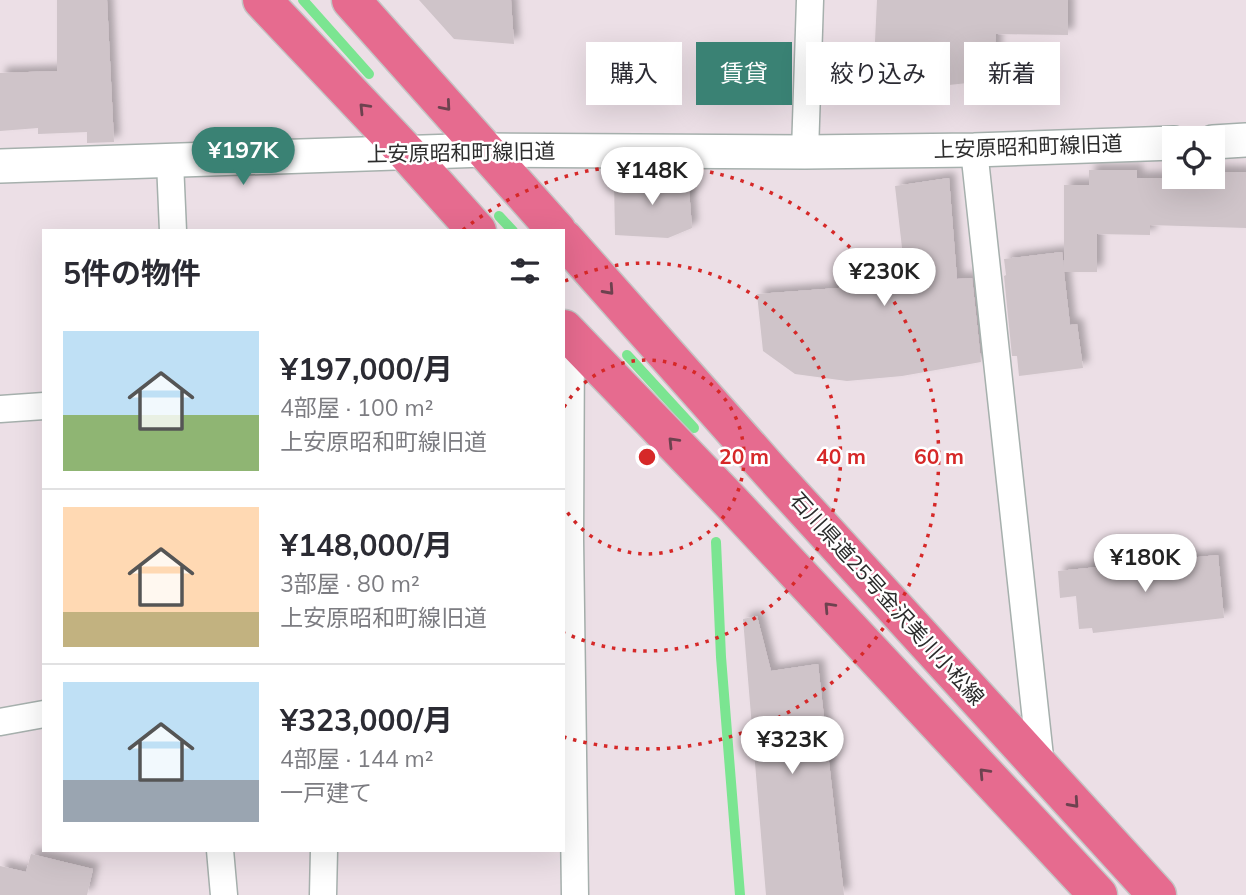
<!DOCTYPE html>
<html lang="ja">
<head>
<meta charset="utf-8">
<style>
  :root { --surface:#fff; --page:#f2f2f3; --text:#2b2b33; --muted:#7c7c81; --line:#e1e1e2; --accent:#3a8274 }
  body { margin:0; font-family:Mulish,"Noto Sans JP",sans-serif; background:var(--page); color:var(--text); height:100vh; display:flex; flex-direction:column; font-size:26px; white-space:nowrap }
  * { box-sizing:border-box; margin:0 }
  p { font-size:23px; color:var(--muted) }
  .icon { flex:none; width:38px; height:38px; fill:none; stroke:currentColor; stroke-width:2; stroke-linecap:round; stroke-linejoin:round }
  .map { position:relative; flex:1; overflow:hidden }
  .sheet { position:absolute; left:42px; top:229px; width:523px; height:623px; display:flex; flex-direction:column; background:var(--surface); border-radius:0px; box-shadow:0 7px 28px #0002 }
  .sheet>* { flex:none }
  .guide { position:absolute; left:586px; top:42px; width:555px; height:63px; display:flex; gap:14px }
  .tools { position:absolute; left:1162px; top:126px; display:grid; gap:14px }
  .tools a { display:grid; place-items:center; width:63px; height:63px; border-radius:0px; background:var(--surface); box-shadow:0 7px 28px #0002; font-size:35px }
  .price { position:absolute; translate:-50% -60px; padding:0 16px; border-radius:24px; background:#fff; color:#222; font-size:23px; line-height:46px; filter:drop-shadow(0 2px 4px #0008) }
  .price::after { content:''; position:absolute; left:50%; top:42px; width:21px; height:16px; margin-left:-10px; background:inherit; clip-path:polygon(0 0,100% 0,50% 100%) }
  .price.active { background:var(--accent); color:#fff }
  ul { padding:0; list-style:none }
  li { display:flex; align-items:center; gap:21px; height:175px; padding:0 21px }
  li+li { border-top:2px solid var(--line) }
  li span { display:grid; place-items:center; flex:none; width:196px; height:140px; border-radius:0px; color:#555 }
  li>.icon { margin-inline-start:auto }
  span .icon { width:84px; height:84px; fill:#fffc; stroke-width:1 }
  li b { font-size:30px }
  h2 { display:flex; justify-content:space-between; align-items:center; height:84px; padding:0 21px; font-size:30px }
  .chip { padding:0 24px; border-radius:0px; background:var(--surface); box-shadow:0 7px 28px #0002; font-size:24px; line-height:63px }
  .chip.active { background:var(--accent); color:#fff }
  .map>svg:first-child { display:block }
</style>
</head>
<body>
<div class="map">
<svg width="1246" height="895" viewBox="0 0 1246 895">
  <defs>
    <filter id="shadow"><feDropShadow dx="6" dy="-6" stdDeviation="3.5" flood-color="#0004"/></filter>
  </defs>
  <rect width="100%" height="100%" fill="#ecdfe6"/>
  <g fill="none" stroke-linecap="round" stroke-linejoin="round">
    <!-- stream -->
    <g stroke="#7be591" stroke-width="10">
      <polyline points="303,0 369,74"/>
      <polyline points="499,216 513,231"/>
      <polyline points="627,355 694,428"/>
      <polyline points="716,542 721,657 740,895"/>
    </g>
  </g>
  <!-- building -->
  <g fill="#cfc4c9" filter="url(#shadow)">
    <polygon points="57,0 107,0 114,142 87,143 87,132 38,134 38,128 0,131 0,73 57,71"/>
    <polygon points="419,0 511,0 514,44 454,39"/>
    <polygon points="877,0 1068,0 1068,35 996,34 995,80 949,85 949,66 874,62"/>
    <polygon points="1089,170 1137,170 1137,178 1200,178 1213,177 1213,172 1246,172 1246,228 1150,225 1150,235 1097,234 1097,272 1064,272 1070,325 1077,324 1083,368 1019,376 1017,356 1012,356 1004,276 1006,275 1004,259 1062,252 1064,267 1064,185 1089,185"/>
    <polygon points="688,177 692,228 668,238 615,235 614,180"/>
    <polygon points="949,178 957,279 972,278 981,362 902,376 847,381 795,374 763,351 757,294 906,283 895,186"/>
    <polygon points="1218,555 1224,618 1093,633 1092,628 1079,629 1076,596 1060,598 1058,571"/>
    <polygon points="757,616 771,671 818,664 844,895 766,895 743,619"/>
    <polygon points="31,854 93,869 87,895 0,895 0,866 26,872"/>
  </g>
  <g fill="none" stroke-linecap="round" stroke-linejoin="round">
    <defs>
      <g id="minor">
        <polyline points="974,150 1041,766"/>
        <polyline points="805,152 810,0"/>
        <polyline points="170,162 173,231"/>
        <polyline points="571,336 570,539 575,895"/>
        <polyline points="0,409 44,406"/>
        <polyline points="0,722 44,714"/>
        <polyline points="220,850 224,895"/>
        <polyline points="323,895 324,850"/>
      </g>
      <g id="tertiary">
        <polyline points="1213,142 1246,140"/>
        <polyline points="0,166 485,150 805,152 974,150 1174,143"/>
      </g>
      <g id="primary">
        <polyline points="262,0 406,152 477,231"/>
        <polyline points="351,0 557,231"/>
        <polyline points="564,239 770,471 1157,895"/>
        <polyline points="564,329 731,502 1098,895"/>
      </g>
    </defs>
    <!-- minor casing -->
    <use href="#minor" stroke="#a6b0ad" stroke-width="29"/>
    <!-- tertiary casing -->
    <use href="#tertiary" stroke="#a6b0ad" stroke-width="36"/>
    <!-- primary casing -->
    <use href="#primary" stroke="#c4c4c4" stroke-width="41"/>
    <!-- minor -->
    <use href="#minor" stroke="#fff" stroke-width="26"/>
    <!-- tertiary -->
    <use href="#tertiary" stroke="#fff" stroke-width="33"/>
    <!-- primary -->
    <use href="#primary" stroke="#e66b8f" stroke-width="38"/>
  </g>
  <!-- one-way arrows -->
  <defs><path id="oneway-chevron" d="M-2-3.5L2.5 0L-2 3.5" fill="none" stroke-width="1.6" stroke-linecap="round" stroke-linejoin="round" transform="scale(1.75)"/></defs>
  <g stroke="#6d424f">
    <use href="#oneway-chevron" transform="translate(446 106) rotate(49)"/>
    <use href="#oneway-chevron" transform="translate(364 108) rotate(-134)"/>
    <use href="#oneway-chevron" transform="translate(609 290) rotate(48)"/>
    <use href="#oneway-chevron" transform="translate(673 442) rotate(-134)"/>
    <use href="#oneway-chevron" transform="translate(829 607) rotate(-133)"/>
    <use href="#oneway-chevron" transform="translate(984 773) rotate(-133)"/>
    <use href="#oneway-chevron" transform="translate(1074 803) rotate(48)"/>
  </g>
  <!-- distance rings -->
  <g fill="none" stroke="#d62828" stroke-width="3.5" stroke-dasharray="3.5 7">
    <path d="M564 407A97 97 0 1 1 564 507"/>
    <path d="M565 281A194 194 0 1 1 565 633"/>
    <path d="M463 230A292 292 0 1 1 564 737"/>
  </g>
  <g text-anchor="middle" stroke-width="5" stroke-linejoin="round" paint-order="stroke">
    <!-- street labels -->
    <g font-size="21" fill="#2c2c2c" stroke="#fff">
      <text transform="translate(1028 147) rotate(-2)" y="7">上安原昭和町線旧道</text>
      <text transform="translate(461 153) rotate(-1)" y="7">上安原昭和町線旧道</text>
      <text transform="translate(887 599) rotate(48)" y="7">石川県道25号金沢美川小松線</text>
    </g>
  </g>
  <circle cx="647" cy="457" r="10" fill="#d62828" stroke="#fff" stroke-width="3.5"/>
  <g font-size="21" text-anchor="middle" font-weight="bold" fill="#d62828" stroke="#fff" stroke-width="5" stroke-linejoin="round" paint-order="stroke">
    <text x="744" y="464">20 m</text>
    <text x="841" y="464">40 m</text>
    <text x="939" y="464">60 m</text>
  </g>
</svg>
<div class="tools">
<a><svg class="icon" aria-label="locate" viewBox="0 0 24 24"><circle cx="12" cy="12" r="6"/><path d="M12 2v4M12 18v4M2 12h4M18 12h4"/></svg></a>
</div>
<b class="price active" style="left:243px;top:187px">¥197K</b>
<b class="price" style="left:652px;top:207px">¥148K</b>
<b class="price" style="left:884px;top:308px">¥230K</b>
<b class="price" style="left:1145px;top:594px">¥180K</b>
<b class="price" style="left:792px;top:776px">¥323K</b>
<div class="guide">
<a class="chip">購入</a>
<a class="chip active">賃貸</a>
<a class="chip">絞り込み</a>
<a class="chip">新着</a>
</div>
<section class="sheet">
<h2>5件の物件<svg class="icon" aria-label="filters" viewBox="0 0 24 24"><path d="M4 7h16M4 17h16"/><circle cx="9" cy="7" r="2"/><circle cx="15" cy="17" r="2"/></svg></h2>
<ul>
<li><span style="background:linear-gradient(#bfe0f5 60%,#8fb573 0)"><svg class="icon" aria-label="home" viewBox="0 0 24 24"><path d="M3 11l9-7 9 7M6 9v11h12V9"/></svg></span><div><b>¥197,000/月</b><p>4部屋 · 100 m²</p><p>上安原昭和町線旧道</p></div></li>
<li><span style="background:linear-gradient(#ffd9b3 75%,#c2b280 0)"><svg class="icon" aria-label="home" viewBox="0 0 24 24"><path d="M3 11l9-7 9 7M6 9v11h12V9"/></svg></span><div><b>¥148,000/月</b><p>3部屋 · 80 m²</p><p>上安原昭和町線旧道</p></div></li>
<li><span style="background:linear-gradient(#bfe0f5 70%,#9aa5b1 0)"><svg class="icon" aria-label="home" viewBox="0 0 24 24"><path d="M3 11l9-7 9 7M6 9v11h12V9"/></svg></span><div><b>¥323,000/月</b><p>4部屋 · 144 m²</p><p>一戸建て</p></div></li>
</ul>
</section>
</div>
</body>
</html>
